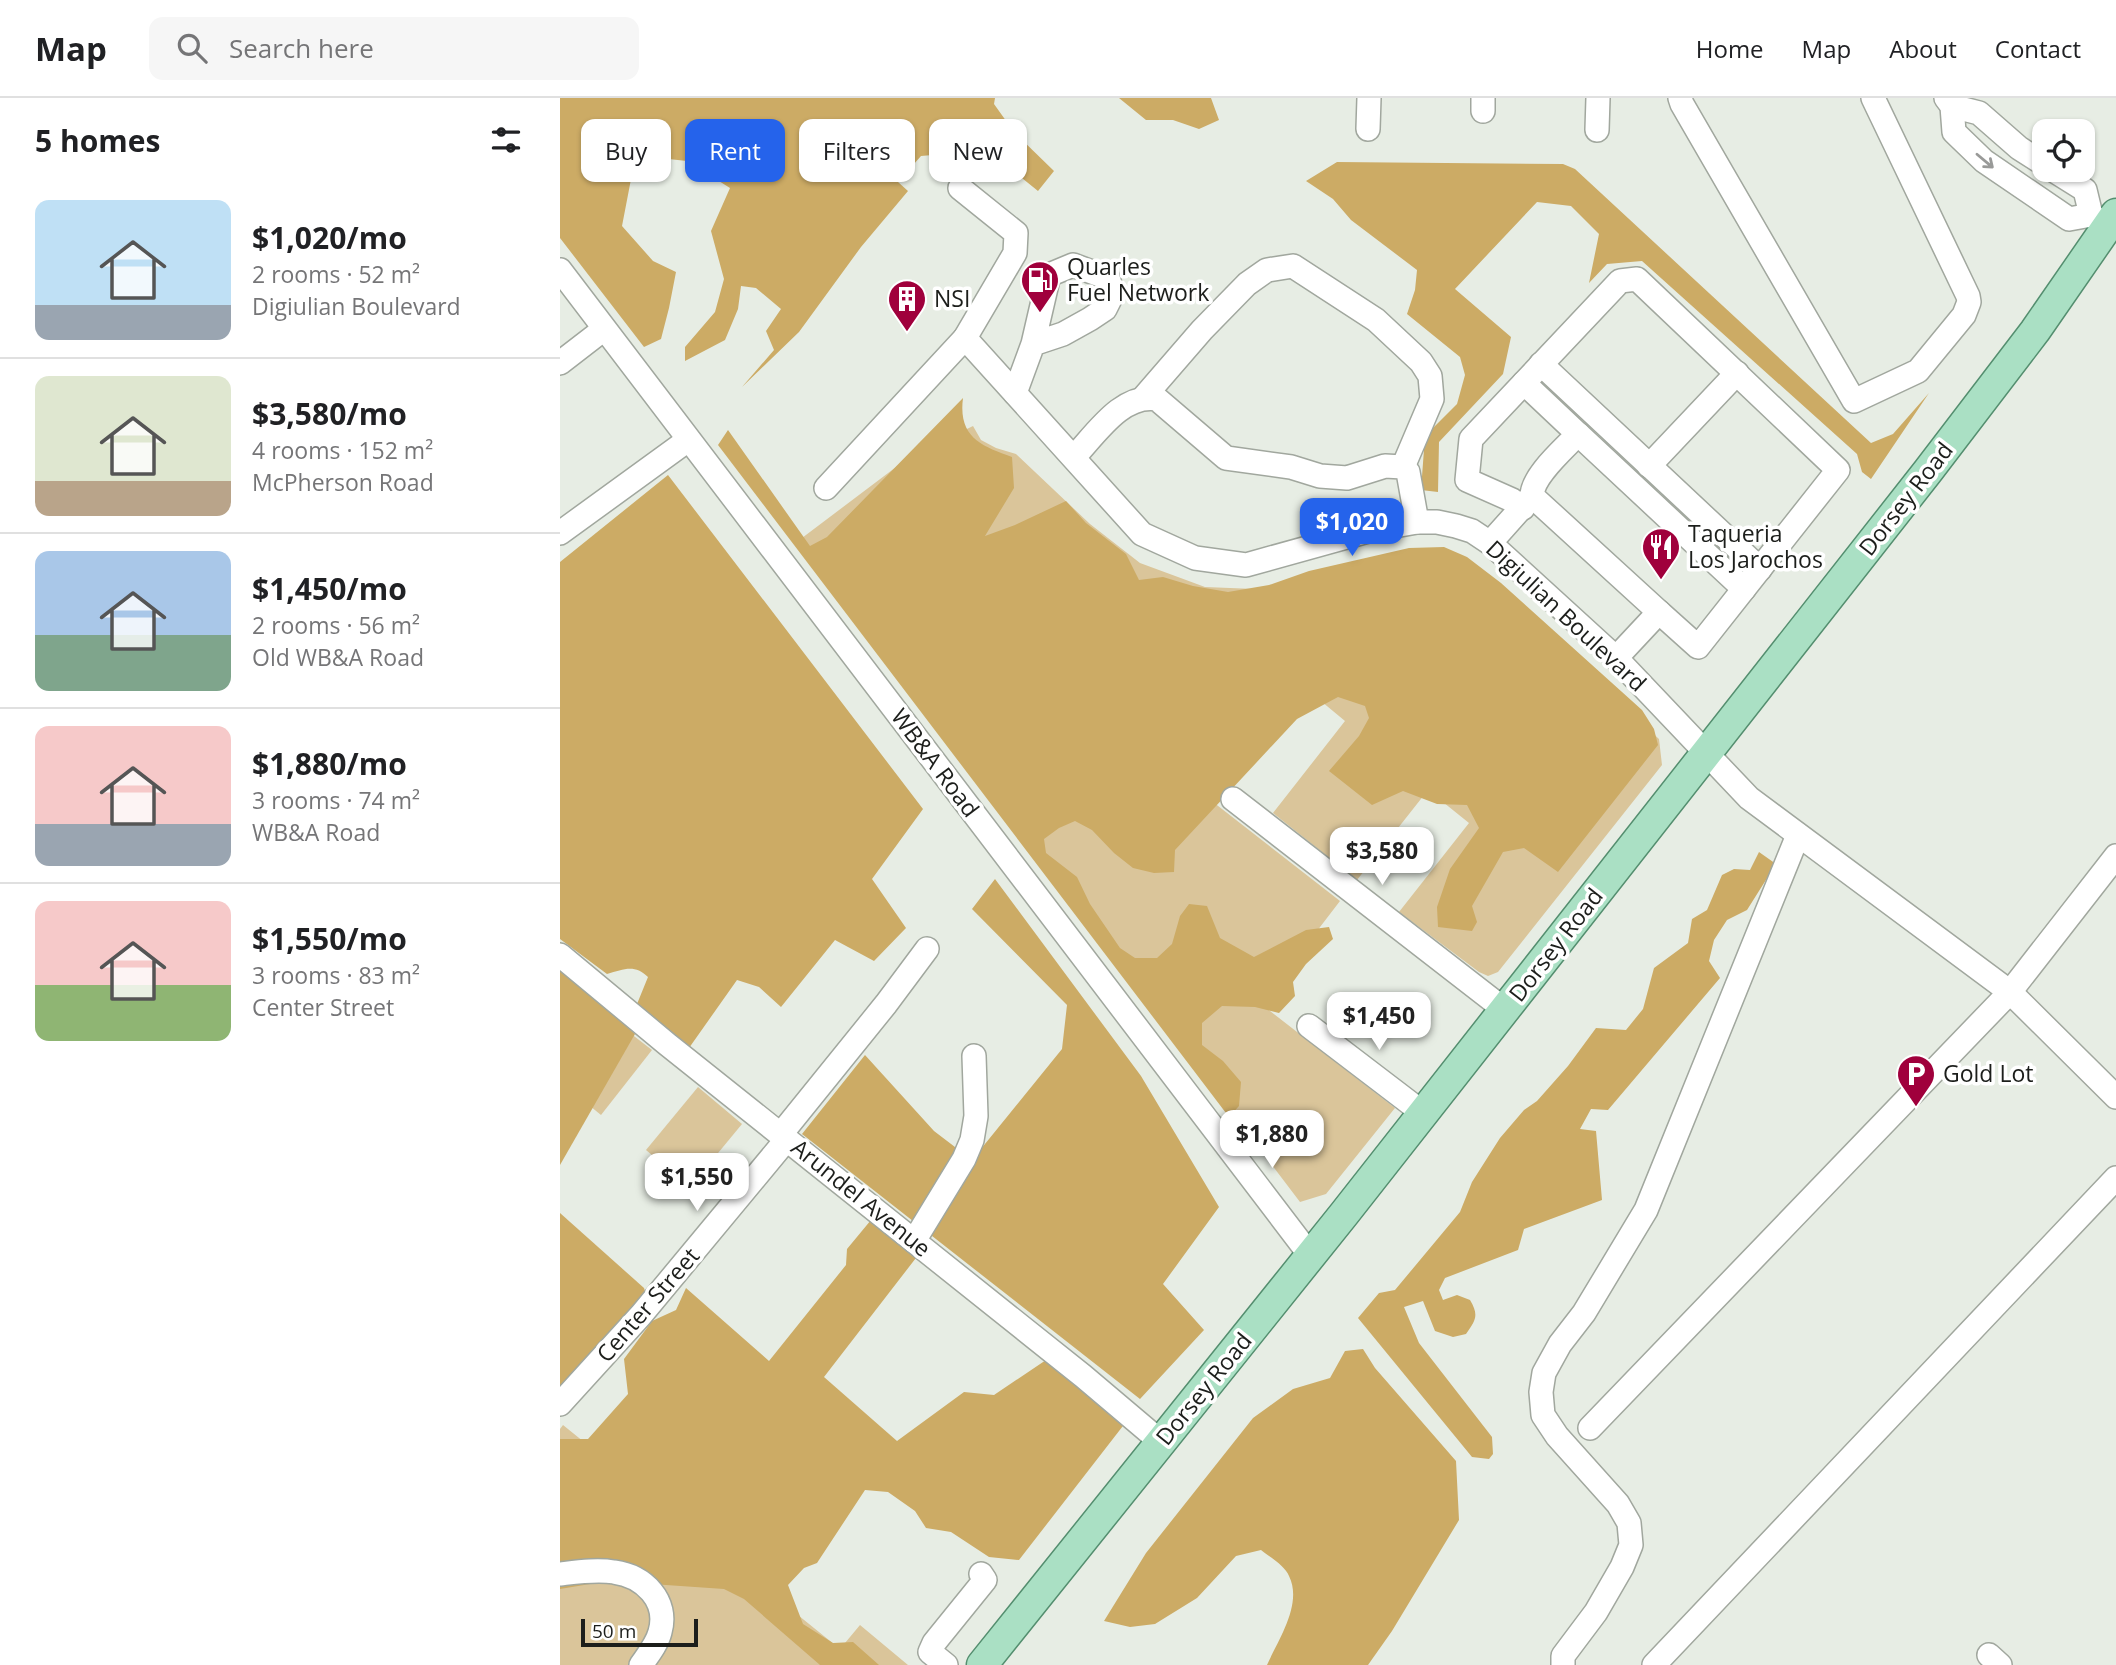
<!DOCTYPE html>
<html lang="en">
<head>
<meta charset="utf-8">
<style>
  :root { --surface:#fff; --page:#f6f6f6; --text:#202124; --muted:#757577; --line:#e0e0e0; --accent:#2563eb }
  body { margin:0; font-family:"Open Sans",sans-serif; background:var(--page); color:var(--text); height:100vh; display:flex; flex-direction:column; font-size:26px; white-space:nowrap }
  * { box-sizing:border-box; margin:0 }
  p { font-size:23px; color:var(--muted) }
  .icon { flex:none; width:38px; height:38px; fill:none; stroke:currentColor; stroke-width:2; stroke-linecap:round; stroke-linejoin:round }
  .map { position:relative; flex:1; overflow:hidden }
  .drawer { display:flex; flex-direction:column; background:var(--surface); width:560px }
  .drawer>* { flex:none }
  .banner { position:absolute; left:21px; top:21px; width:665px; height:63px; display:flex; gap:14px }
  .tools { position:absolute; left:1472px; top:21px; display:grid; gap:14px }
  .tools a { display:grid; place-items:center; width:63px; height:63px; border-radius:14px; background:var(--surface); box-shadow:0 2px 5px #0004; font-size:35px }
  .scale { position:absolute; left:21px; bottom:18px; width:117px; box-sizing:border-box; padding-left:7px; border:4px solid #1c1e1b; border-top:0; font-size:19px; line-height:24px; white-space:nowrap; color:#1c1e1b; -webkit-text-stroke:5px #fff; paint-order:stroke }
  .price { position:absolute; translate:-50% -60px; padding:0 16px; border-radius:14px; background:#fff; color:#222; font-size:23px; line-height:46px; filter:drop-shadow(0 2px 4px #0008) }
  .price::after { content:''; position:absolute; left:50%; top:42px; width:21px; height:16px; margin-left:-10px; background:inherit; clip-path:polygon(0 0,100% 0,50% 100%) }
  .price.selected { background:var(--accent); color:#fff }
  ul { padding:0; list-style:none }
  li { display:flex; align-items:center; gap:21px; height:175px; padding:0 35px }
  li+li { border-top:2px solid var(--line) }
  li span { display:grid; place-items:center; flex:none; width:196px; height:140px; border-radius:14px; color:#555 }
  li>.icon { margin-inline-start:auto }
  span .icon { width:84px; height:84px; fill:#fffc; stroke-width:1 }
  li b { font-size:30px }
  h2 { display:flex; justify-content:space-between; align-items:center; height:84px; padding:0 35px; font-size:30px }
  .chip { padding:0 24px; border-radius:14px; background:var(--surface); box-shadow:0 2px 5px #0004; font-size:24px; line-height:63px }
  .chip.selected { background:var(--accent); color:#fff }
  header { display:flex; align-items:center; gap:42px; box-sizing:border-box; height:98px; padding:0 35px; background:var(--surface); border-bottom:2px solid var(--line) }
  header strong { font-size:33px }
  nav { display:flex; gap:38px; margin-inline-start:auto; font-size:24px }
  .search { width:490px; height:63px; background:var(--page); display:flex; align-items:center; gap:18px; box-sizing:border-box; padding:0 24px; border-radius:14px; color:var(--muted); font-size:26px }
  main { display:flex; flex:1; min-height:0 }
  .map>svg:first-child { display:block }
</style>
</head>
<body>
<header>
<strong>Map</strong>
<div class="search"><svg class="icon" aria-label="search" viewBox="0 0 24 24"><circle cx="10" cy="10" r="6"/><path d="M15 15l6 6"/></svg>Search here</div>
<nav><a>Home</a><a>Map</a><a>About</a><a>Contact</a></nav>
</header>
<main>
<section class="drawer">
<h2>5 homes<svg class="icon" aria-label="filters" viewBox="0 0 24 24"><path d="M4 7h16M4 17h16"/><circle cx="9" cy="7" r="2"/><circle cx="15" cy="17" r="2"/></svg></h2>
<ul>
<li><span style="background:linear-gradient(#bfe0f5 75%,#9aa5b1 0)"><svg class="icon" aria-label="home" viewBox="0 0 24 24"><path d="M3 11l9-7 9 7M6 9v11h12V9"/></svg></span><div><b>$1,020/mo</b><p>2 rooms · 52 m²</p><p>Digiulian Boulevard</p></div></li>
<li><span style="background:linear-gradient(#dfe7d0 75%,#b9a48a 0)"><svg class="icon" aria-label="home" viewBox="0 0 24 24"><path d="M3 11l9-7 9 7M6 9v11h12V9"/></svg></span><div><b>$3,580/mo</b><p>4 rooms · 152 m²</p><p>McPherson Road</p></div></li>
<li><span style="background:linear-gradient(#a9c7e8 60%,#7fa58c 0)"><svg class="icon" aria-label="home" viewBox="0 0 24 24"><path d="M3 11l9-7 9 7M6 9v11h12V9"/></svg></span><div><b>$1,450/mo</b><p>2 rooms · 56 m²</p><p>Old WB&amp;A Road</p></div></li>
<li><span style="background:linear-gradient(#f6c9c9 70%,#9aa5b1 0)"><svg class="icon" aria-label="home" viewBox="0 0 24 24"><path d="M3 11l9-7 9 7M6 9v11h12V9"/></svg></span><div><b>$1,880/mo</b><p>3 rooms · 74 m²</p><p>WB&amp;A Road</p></div></li>
<li><span style="background:linear-gradient(#f6c9c9 60%,#8fb573 0)"><svg class="icon" aria-label="home" viewBox="0 0 24 24"><path d="M3 11l9-7 9 7M6 9v11h12V9"/></svg></span><div><b>$1,550/mo</b><p>3 rooms · 83 m²</p><p>Center Street</p></div></li>
</ul>
</section>
<div class="map">
<svg width="1556" height="1567" viewBox="0 0 1556 1567">
  <rect width="100%" height="100%" fill="#e7ede4"/>
  <!-- green -->
  <g fill="#dac59a">
    <polygon points="413,328 421,342 436,350 456,356 530,426 580,465 645,489 695,491 925,479 1099,641 1102,667 938,874 928,878 919,874 839,814 909,725 868,692 797,782 713,715 785,623 744,589 653,704 780,803 701,906 835,1010 766,1096 740,1104 238,443 348,360"/>
    <polygon points="70,935 92,952 41,1017 19,999"/>
    <polygon points="138,989 182,1026 130,1089 86,1052"/>
    <polygon points="3,1327 280,1551 300,1527 348,1567 0,1567 0,1331"/>
  </g>
  <!-- forest -->
  <g fill="#ccab65">
    <polygon points="0,0 435,0 434,6 454,34 494,73 478,93 405,34 384,56 361,58 338,84 348,93 301,149 239,234 182,289 214,252 206,233 221,211 196,190 181,188 178,211 165,242 125,263 125,249 155,214 164,181 151,133 170,90 127,63 90,59 72,76 62,128 93,163 116,174 109,210 101,241 84,249 0,140"/>
    <polygon points="559,0 651,0 659,22 639,31 613,22 586,22"/>
    <polygon points="777,64 1003,66 1015,71 1311,345 1333,336 1369,295 1311,381 1302,374 1297,356 1082,163 1047,166 1029,185 1039,136 1011,108 977,104 895,191 951,239 943,276 879,344 878,394 861,392 865,338 897,306 905,277 900,259 847,216 855,192 857,172 791,122 773,101 746,83"/>
    <path d="M403 300C398 339 421 348 452 359L454 390 425 438 455 427 506 403 526 425 566 456 579 482 603 479 633 488 668 494 709 487 749 473 849 450 884 449 907 459 941 485 1082 612 1094 631 1098 647 998 774 964 750 943 754 912 808 917 824 912 833 878 829 877 809 890 771 919 730 907 707 877 706 843 693 812 707 769 673 799 638 809 620 805 608 778 599 737 621 615 752 614 774 594 775 573 770 554 755 532 732 515 723 499 730 484 741 486 755 517 779 530 806 560 850 575 860H597L612 846 620 818 629 806 647 808 660 840 694 859 746 832 769 829 773 841 746 866 733 884 735 898 719 915 695 909 662 908 642 925V947L663 963 681 984 679 1008 669 1019 158 347 168 332 250 448 267 439Z"/>
    <path d="M108 377 363 711 312 781 346 830 314 863 275 842 221 909 199 889 177 882 129 950 77 906 88 879C75 866 64 871 47 876L0 841V464Z"/>
    <path d="M1199 754 1216 766 1187 812 1167 822 1154 842 1149 863 1160 880 1048 1012 1031 1011 1020 1031 1036 1033 1042 1102 964 1131 958 1152 885 1180 879 1192 883 1202 897 1197 910 1202C919 1217 916 1222 906 1236L893 1239 875 1233 863 1203 844 1209 859 1245 932 1339 933 1356 929 1361 912 1359 798 1220 819 1195 835 1192 900 1114 912 1084 940 1040 964 1012 977 1003 1008 968 1036 930 1066 932 1083 911 1094 870 1128 845 1132 821 1147 812 1162 777 1174 771 1190 772Z"/>
    <polygon points="435,781 581,978 659,1109 603,1186 644,1232 580,1301 242,1036 305,957 374,1033 412,1062 502,951 507,907 412,811"/>
    <polygon points="0,868 75,936 0,1067"/>
    <polygon points="0,1115 84,1190 87,1200 0,1301"/>
    <polygon points="311,1122 359,1156 264,1279 337,1343 404,1294 434,1297 489,1260 566,1324 459,1462 429,1459 391,1434 366,1430 355,1413 328,1394 305,1392 257,1465 244,1470 228,1487 243,1526 273,1545 293,1544 319,1567 260,1567 184,1501 164,1491 48,1483 0,1491 0,1341 28,1341 68,1296 64,1261 92,1223 116,1212 126,1190 209,1263 286,1167 287,1151"/>
    <path d="M803 1251 815 1270 896 1363 899 1422 832 1533 808 1567H707C718 1542 743 1506 729 1478 725 1468 710 1459 701 1452L676 1458 637 1500 595 1526 570 1529 544 1523 586 1455 693 1320 733 1291 770 1280 785 1253Z"/>
  </g>
  <g fill="none" stroke-linecap="round" stroke-linejoin="round">
    <defs>
      <g id="minor">
        <polyline points="1120,0 1122,6 1294,303 1358,273 1404,217 1409,204 1408,198 1313,0"/>
        <polyline points="1386,0 1392,8 1394,34 1424,63 1509,121 1531,117"/>
        <polyline points="1392,8 1419,15 1459,50 1484,66"/>
        <polyline points="923,13 923,0"/>
        <polyline points="808,31 809,0"/>
        <polyline points="1037,32 1038,0"/>
        <polyline points="1493,72 1525,92 1531,117 1543,125"/>
        <polyline points="400,90 456,135 455,155 405,240"/>
        <polyline points="0,172 750,1157"/>
        <polyline points="0,265 44,231"/>
        <polyline points="981,266 1200,471"/>
        <path d="M964 285 1018 336C1004 351 972 378 972 398"/>
        <polyline points="455,295 473,246 503,236 530,221 545,211 553,195 548,180 513,167 489,177 473,246"/>
        <polyline points="584,299 642,232 687,186 707,172 733,168 816,222 861,264 870,278 872,301 843,369"/>
        <polyline points="1018,336 1184,491"/>
        <path d="M514 359C536 336 562 295 597 301L666 360 731 369 760 378 787 380 825 368 843 369 848 374 857 424"/>
        <polyline points="1089,368 1177,275"/>
        <polyline points="266,390 405,240 582,436 635,460 686,467 812,432 857,424 877,424 896,428 912,433 930,445 1056,560 1189,700 1450,894 1556,999"/>
        <polyline points="963,410 952,402 907,382 911,341 1060,183 1077,181 1278,372 1138,549 1099,514"/>
        <polyline points="0,435 128,342"/>
        <polyline points="930,445 972,398 1099,514 1056,560"/>
        <polyline points="673,701 945,912"/>
        <polyline points="0,857 107,946 523,1278 601,1344"/>
        <polyline points="749,928 863,1015"/>
        <polyline points="221,1036 326,906 367,851"/>
        <polyline points="354,1143 404,1061 412,1042 416,1018 414,958"/>
        <polyline points="0,1306 81,1217 227,1041"/>
        <polyline points="1030,1330 1450,894 1556,758"/>
        <path d="M0 1476C17 1474 37 1471 54 1474 84 1478 109 1503 100 1534 97 1546 88 1557 81 1567"/>
        <polyline points="1429,1557 1440,1567"/>
        <polyline points="386,1567 370,1554 374,1545 425,1482 421,1476"/>
        <polyline points="1003,1567 1003,1558 1036,1514 1062,1469 1071,1447 1069,1425 1058,1406 997,1338 983,1317 981,1294 984,1275 1000,1246 1024,1215 1086,1112 1238,737"/>
        <polyline points="1094,1567 1556,1080"/>
      </g>
      <polyline id="major" points="422,1567 784,1116 1368,373 1475,233 1556,116"/>
    </defs>
    <!-- minor casing -->
    <use href="#minor" stroke="#a1a79e" stroke-width="26"/>
    <!-- major casing -->
    <use href="#major" stroke="#548e6f" stroke-width="33"/>
    <!-- minor -->
    <use href="#minor" stroke="#fff" stroke-width="23"/>
    <!-- major -->
    <use href="#major" stroke="#aae0c4" stroke-width="30"/>
  </g>
  <!-- one-way arrows -->
  <defs><path id="oneway-shaft" d="M-6 0H5M1.5-3L5.5 0L1.5 3" fill="none" stroke-width="1.6" stroke-linecap="round" stroke-linejoin="round" transform="scale(1.75)"/></defs>
  <use stroke="#999a98" href="#oneway-shaft" transform="translate(1425 63) rotate(40)"/>
  <!-- icons -->
  <defs>
    <symbol id="fuel-pin" viewBox="-11 -11 22 30"><path d="M0 17L-7.5 6A9.5 9.5 0 1 1 7.5 6Z" fill="#a0003c" stroke="#fff"/><path d="M-5.5-6h7V0h2V4h1.3V-2.5L3-4.5l.8-.8L6-3V5H2.5V1h-1V6h-7ZM-4.2-4.7v3.2H.2V-4.7Z" fill="#fff"/></symbol>
    <symbol id="building-pin" viewBox="-11 -11 22 30"><path d="M0 17L-7.5 6A9.5 9.5 0 1 1 7.5 6Z" fill="#a0003c" stroke="#fff"/><path d="M-4-6H4V6H1V3H-1V6H-4ZM-2.5-4.3h1.7v1.8h-1.7ZM.8-4.3h1.7v1.8H.8ZM-2.5-1h1.7V.8h-1.7ZM.8-1h1.7V.8H.8Z" fill="#fff"/></symbol>
    <symbol id="restaurant-pin" viewBox="-11 -11 22 30"><path d="M0 17L-7.5 6A9.5 9.5 0 1 1 7.5 6Z" fill="#a0003c" stroke="#fff"/><path d="M-5-6h1v4h1v-4h1v4h1v-4h1v5L-1.5 .5V6h-2V.5L-5-1ZM5-6V6H3V1.5H1.5Q1.5-4 5-6Z" fill="#fff"/></symbol>
    <symbol id="parking-pin" viewBox="-11 -11 22 30"><path d="M0 17L-7.5 6A9.5 9.5 0 1 1 7.5 6Z" fill="#a0003c" stroke="#fff"/><path d="M-3.5-5.5H1a3.5 3.5 0 0 1 0 7H-1V5.5H-3.5ZM-1-3.4V-.6H.8a1.4 1.4 0 0 0 0-2.8Z" fill="#fff"/></symbol>
  </defs>
  <g fill-rule="evenodd">
    <use href="#fuel-pin" x="458" y="160" width="44" height="60"/>
    <use href="#building-pin" x="325" y="179" width="44" height="60"/>
    <use href="#restaurant-pin" x="1079" y="427" width="44" height="60"/>
    <use href="#parking-pin" x="1334" y="954" width="44" height="60"/>
  </g>
  <g text-anchor="middle" stroke-width="7" stroke-linejoin="round" paint-order="stroke">
    <!-- poi labels -->
    <g font-size="23" fill="#1c1e1b" stroke="#fff" text-anchor="start">
      <text x="507" y="177">Quarles<tspan x="507" dy="26">Fuel Network</tspan></text>
      <text x="374" y="209">NSI</text>
      <text x="1128" y="444">Taqueria<tspan x="1128" dy="26">Los Jarochos</tspan></text>
      <text x="1383" y="984">Gold Lot</text>
    </g>
    <!-- street labels -->
    <g font-size="23" fill="#1c1e1b" stroke="#fff">
      <text transform="translate(1346 401) rotate(-52)" y="8">Dorsey Road</text>
      <text transform="translate(1006 518) rotate(43)" y="8">Digiulian Boulevard</text>
      <text transform="translate(375 665) rotate(53)" y="8">WB&amp;A Road</text>
      <text transform="translate(996 847) rotate(-52)" y="8">Dorsey Road</text>
      <text transform="translate(301 1100) rotate(39)" y="8">Arundel Avenue</text>
      <text transform="translate(88 1207) rotate(-49)" y="8">Center Street</text>
      <text transform="translate(644 1291) rotate(-51)" y="8">Dorsey Road</text>
    </g>
  </g>
</svg>
<div class="tools">
<a><svg class="icon" aria-label="locate" viewBox="0 0 24 24"><circle cx="12" cy="12" r="6"/><path d="M12 2v4M12 18v4M2 12h4M18 12h4"/></svg></a>
</div>
<div class="scale">50 m</div>
<b class="price selected" style="left:792px;top:460px">$1,020</b>
<b class="price" style="left:822px;top:789px">$3,580</b>
<b class="price" style="left:819px;top:954px">$1,450</b>
<b class="price" style="left:712px;top:1072px">$1,880</b>
<b class="price" style="left:137px;top:1115px">$1,550</b>
<div class="banner">
<a class="chip">Buy</a>
<a class="chip selected">Rent</a>
<a class="chip">Filters</a>
<a class="chip">New</a>
</div>
</div>
</main>
</body>
</html>
